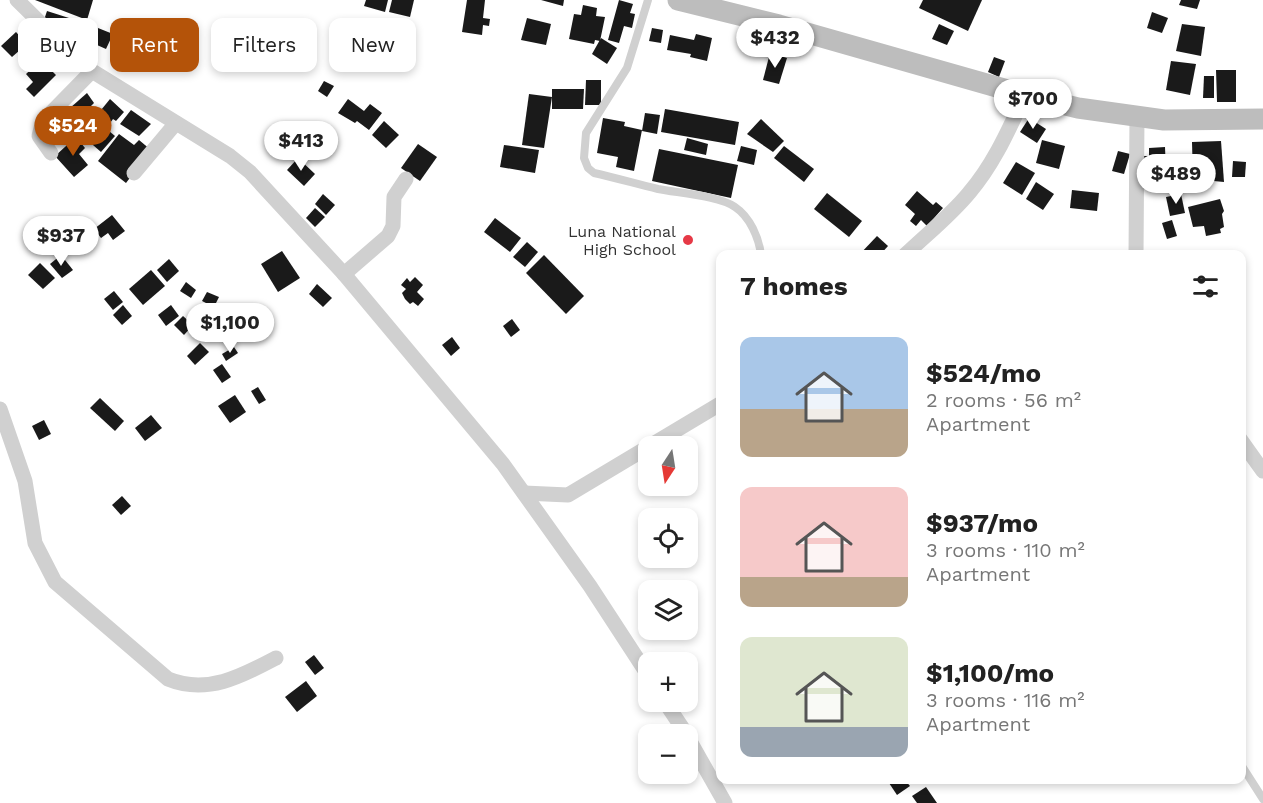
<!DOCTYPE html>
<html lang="en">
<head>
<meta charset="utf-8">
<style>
  :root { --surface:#fff; --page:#f2f2f2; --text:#222; --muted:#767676; --accent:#b45309 }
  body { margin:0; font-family:"Work Sans",sans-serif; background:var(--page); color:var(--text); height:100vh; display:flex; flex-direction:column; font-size:22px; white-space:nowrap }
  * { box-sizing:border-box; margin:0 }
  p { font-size:20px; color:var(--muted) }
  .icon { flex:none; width:33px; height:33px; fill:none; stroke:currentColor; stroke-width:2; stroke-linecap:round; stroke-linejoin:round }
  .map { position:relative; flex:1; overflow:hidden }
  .panel { position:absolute; left:716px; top:250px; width:530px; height:534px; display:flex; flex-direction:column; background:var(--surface); border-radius:12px; box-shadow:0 3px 9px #0003 }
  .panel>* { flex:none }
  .top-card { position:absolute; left:18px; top:18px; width:570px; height:54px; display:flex; gap:12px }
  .needle { width:39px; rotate:192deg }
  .controls { position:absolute; left:638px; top:436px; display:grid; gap:12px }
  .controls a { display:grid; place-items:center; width:60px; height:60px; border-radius:12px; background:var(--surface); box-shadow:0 3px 9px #0003; font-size:30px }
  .price { position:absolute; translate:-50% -51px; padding:0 14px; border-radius:21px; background:#fff; color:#222; font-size:20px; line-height:39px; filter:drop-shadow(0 2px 3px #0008) }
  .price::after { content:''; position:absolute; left:50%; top:36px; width:18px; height:14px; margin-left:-9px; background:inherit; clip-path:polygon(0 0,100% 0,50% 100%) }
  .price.current { background:var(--accent); color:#fff }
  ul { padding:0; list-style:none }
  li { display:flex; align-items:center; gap:18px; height:150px; padding:0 24px }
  li span { display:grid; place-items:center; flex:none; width:168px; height:120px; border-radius:12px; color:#555 }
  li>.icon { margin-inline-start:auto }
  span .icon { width:72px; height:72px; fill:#fffc; stroke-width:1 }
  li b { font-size:26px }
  h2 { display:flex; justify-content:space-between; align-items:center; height:72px; padding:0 24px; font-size:26px }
  .pill { padding:0 21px; border-radius:12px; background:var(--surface); box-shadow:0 3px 9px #0003; font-size:21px; line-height:54px }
  .pill.current { background:var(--accent); color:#fff }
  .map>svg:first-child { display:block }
</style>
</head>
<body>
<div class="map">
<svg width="1263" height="803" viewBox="0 0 1263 803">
  <rect width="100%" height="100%" fill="#fff"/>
  <!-- building -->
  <g fill="#1a1a1a">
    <polygon points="35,0 93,0 87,20"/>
    <polygon points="366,0 388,0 385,12 364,6"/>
    <polygon points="392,0 414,0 410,17 389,12"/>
    <polygon points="467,0 485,0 483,18 490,19 489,26 483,25 482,35 462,32"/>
    <polygon points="541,0 564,0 563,6"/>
    <polygon points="619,0 633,4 630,13 635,14 632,28 624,26 619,43 608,40"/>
    <polygon points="923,0 982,0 968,31 919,8"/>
    <polygon points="1181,0 1200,0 1197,9 1179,5"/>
    <polygon points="583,5 597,8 596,16 605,17 600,41 595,40 594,44 569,39 574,14 581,15"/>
    <polygon points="47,11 69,18 65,30 43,23"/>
    <polygon points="1152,12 1168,18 1162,33 1147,28"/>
    <polygon points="527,18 551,24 546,45 521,40"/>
    <polygon points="83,22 113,34 106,49 88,41 85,48 74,44"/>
    <polygon points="939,24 954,31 947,45 932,39"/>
    <polygon points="1182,24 1205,27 1201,56 1176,51"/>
    <polygon points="652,28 663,30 661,43 649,41"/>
    <polygon points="387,31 396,35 394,41 401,44 393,62 371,52 379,33 385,36"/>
    <polygon points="16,32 27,44 12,57 1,46"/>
    <polygon points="696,34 712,38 707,61 690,57 691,54 667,50 670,35 694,40"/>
    <polygon points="601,38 617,48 607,64 592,54"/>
    <polygon points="770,53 787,58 779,84 763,80"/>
    <polygon points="994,57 1005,61 999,77 988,72"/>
    <polygon points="41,60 56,75 34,97 26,89 33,82 26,74"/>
    <polygon points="1171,61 1196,64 1190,95 1166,90"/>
    <polygon points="1216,70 1236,70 1236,102 1217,102"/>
    <polygon points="1204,76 1214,76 1214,98 1203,98"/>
    <polygon points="586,80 601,80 601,105 585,105"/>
    <polygon points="324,81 334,86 327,97 318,91"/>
    <polygon points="552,89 584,89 583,109 552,109"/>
    <polygon points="87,93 94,103 80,117 70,108"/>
    <polygon points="529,94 552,97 544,148 522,145"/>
    <polygon points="110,99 124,112 116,121 113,119 108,126 97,115"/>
    <polygon points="348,99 364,111 370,104 382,113 369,130 357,121 355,123 338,113"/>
    <polygon points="665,109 739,122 735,145 661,132"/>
    <polygon points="131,110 151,124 139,136 120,124"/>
    <polygon points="645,113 660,115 657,134 642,131"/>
    <polygon points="91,116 115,136 101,152 78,132"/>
    <polygon points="603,118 625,122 624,126 642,130 634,171 616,167 618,157 597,153"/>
    <polygon points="1029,118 1046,129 1037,143 1020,132"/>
    <polygon points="761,119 784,141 773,152 747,134"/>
    <polygon points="384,121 399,135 386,148 372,135"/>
    <polygon points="319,131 332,138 328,144 315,137"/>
    <polygon points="119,134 134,145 139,140 151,150 126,183 98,161"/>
    <polygon points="281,136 294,148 283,159 270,147"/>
    <polygon points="76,137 85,148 79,154 88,165 74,177 55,156"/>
    <polygon points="687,138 708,144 706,155 684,150"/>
    <polygon points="1042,140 1065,146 1059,169 1036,163"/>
    <polygon points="1221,141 1224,182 1193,179 1192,142"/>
    <polygon points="418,144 437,157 420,181 401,168"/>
    <polygon points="504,145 539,150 535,173 500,167"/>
    <polygon points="741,146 757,150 754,165 737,161"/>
    <polygon points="784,146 814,169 804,182 774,158"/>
    <polygon points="1165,147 1166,172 1149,173 1149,166 1143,167 1143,156 1149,156 1149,148"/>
    <polygon points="659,149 738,165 731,198 652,181"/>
    <polygon points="1118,151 1130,154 1124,174 1112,171"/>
    <polygon points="298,158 315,174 304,186 287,170"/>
    <polygon points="1233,161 1246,162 1245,177 1232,177"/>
    <polygon points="1016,162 1035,173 1022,195 1003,183"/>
    <polygon points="1036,182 1054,194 1043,210 1026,199"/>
    <polygon points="1072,190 1099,193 1097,211 1070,208"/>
    <polygon points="917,191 933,205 936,202 943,208 927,226 921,220 916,226 910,221 915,214 905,205"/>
    <polygon points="827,193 862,221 849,237 814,209"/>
    <polygon points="323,194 335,205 326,215 315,204"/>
    <polygon points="1181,194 1185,213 1170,216 1166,197"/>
    <polygon points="1220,199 1224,211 1222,214 1224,227 1220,229 1221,233 1206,236 1204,226 1193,227 1188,207"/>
    <polygon points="315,208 325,217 315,227 306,218"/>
    <polygon points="112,215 125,231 113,240 108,233 101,238 94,229"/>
    <polygon points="495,218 521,238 510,252 484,232"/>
    <polygon points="1172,220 1177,236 1167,239 1162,223"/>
    <polygon points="877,236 888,246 880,255 859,255"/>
    <polygon points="527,242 538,252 525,267 513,257"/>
    <polygon points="282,251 300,278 278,292 261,264"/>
    <polygon points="61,255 73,270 62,278 50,264"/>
    <polygon points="544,255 584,296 566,314 526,273"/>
    <polygon points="169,259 179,271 167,282 157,270"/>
    <polygon points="40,263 55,278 43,289 28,275"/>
    <polygon points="151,270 165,286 143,305 129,289"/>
    <polygon points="415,277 423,285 417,292 424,299 418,306 413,302 410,304 405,299 402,293 406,289 401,285 407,278 410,282"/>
    <polygon points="186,282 196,290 191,298 180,291"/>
    <polygon points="317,284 332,298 323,307 309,294"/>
    <polygon points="114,291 123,302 113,310 104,299"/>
    <polygon points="207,292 219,297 214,307 202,301"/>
    <polygon points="123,305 132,316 122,325 113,315"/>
    <polygon points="171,305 179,316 166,326 158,315"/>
    <polygon points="183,316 193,325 184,335 174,325"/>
    <polygon points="205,317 211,323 204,332 197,326"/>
    <polygon points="512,319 520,330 511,337 503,326"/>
    <polygon points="452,337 460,348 451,356 442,345"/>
    <polygon points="200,343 209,352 195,365 187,356"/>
    <polygon points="234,347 238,353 226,361 222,354"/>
    <polygon points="222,364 231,377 222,383 213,370"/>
    <polygon points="258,387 266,400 259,404 251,391"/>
    <polygon points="235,395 246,412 230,423 218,406"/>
    <polygon points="100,398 124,421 115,431 90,408"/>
    <polygon points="151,415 162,428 145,441 135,428"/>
    <polygon points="44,420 51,434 39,440 32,426"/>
    <polygon points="122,496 131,506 121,515 112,505"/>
    <polygon points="314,655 324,668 315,675 305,662"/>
    <polygon points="306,681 317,696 297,712 285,697"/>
    <polygon points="893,780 905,780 910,786 897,795 889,783"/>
    <polygon points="926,787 937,803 917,803 912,796"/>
  </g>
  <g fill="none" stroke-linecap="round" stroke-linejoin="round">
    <!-- service -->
    <g stroke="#d0d0d0" stroke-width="8">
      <path d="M648 0 627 68 586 133 584 158 588 168 594 173C616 178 637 184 658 189 678 193 720 196 735 207 750 217 759 238 761 255"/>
      <polyline points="1240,763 1263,799"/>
    </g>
    <!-- minor -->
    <g stroke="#d0d0d0" stroke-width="15">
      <polyline points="17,0 75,57 92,71 230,156 250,172 344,274 503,464 590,586 648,675"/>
      <polyline points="51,153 39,136 43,121 92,71"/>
      <polyline points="134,173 176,123"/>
      <path d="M905 255C926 235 951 215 969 193 994 164 1009 129 1025 95"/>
      <polyline points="1136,255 1137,116"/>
      <polyline points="344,274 388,236 393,226 394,197 406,179"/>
      <path d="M0 409 25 481 35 543 55 582 168 679C207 695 242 676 276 658"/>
      <polyline points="1240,439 1263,471"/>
      <polyline points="524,493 568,495 720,404"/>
      <polyline points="665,702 687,735"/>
      <polyline points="687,736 725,803"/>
    </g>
    <!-- secondary -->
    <polyline stroke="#bdbdbd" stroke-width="21" points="678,0 779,25 1025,95 1078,108 1164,120 1263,119"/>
  </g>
  <!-- markers -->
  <circle fill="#e63946" stroke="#fff" stroke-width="2" cx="688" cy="240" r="6"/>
  <g text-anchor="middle" stroke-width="6" stroke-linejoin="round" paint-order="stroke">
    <!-- poi labels -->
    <g font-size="16" fill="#333" stroke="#fff" text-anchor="end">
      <text x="676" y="237">Luna National<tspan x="676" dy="18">High School</tspan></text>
    </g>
  </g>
</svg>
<div class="controls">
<a><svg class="needle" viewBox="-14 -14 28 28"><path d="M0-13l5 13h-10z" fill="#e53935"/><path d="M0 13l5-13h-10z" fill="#767676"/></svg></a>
<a><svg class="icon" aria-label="locate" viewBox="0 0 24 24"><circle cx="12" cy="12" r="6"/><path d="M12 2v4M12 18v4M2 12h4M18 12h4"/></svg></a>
<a><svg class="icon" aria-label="layers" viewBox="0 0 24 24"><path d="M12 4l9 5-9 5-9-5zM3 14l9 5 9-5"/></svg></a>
<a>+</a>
<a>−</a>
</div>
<b class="price" style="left:775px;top:69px">$432</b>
<b class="price" style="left:1033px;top:130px">$700</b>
<b class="price current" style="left:73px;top:157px">$524</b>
<b class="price" style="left:301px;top:172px">$413</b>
<b class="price" style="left:1176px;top:205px">$489</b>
<b class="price" style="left:61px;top:267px">$937</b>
<b class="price" style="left:230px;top:354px">$1,100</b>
<div class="top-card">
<a class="pill">Buy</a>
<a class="pill current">Rent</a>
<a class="pill">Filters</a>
<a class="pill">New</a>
</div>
<section class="panel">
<h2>7 homes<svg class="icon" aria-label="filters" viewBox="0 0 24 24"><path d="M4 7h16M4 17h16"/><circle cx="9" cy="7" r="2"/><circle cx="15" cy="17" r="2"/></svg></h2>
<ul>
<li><span style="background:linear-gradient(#a9c7e8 60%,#b9a48a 0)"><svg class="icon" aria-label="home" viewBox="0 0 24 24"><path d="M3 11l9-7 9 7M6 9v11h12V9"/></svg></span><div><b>$524/mo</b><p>2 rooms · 56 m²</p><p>Apartment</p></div></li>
<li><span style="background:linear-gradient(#f6c9c9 75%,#b9a48a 0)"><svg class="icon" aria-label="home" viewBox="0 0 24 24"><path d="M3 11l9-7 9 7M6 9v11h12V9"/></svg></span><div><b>$937/mo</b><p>3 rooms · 110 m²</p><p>Apartment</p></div></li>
<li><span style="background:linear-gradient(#dfe7d0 75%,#9aa5b1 0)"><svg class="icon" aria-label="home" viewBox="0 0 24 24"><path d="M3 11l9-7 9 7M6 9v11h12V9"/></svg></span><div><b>$1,100/mo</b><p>3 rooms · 116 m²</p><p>Apartment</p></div></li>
</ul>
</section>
</div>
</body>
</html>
